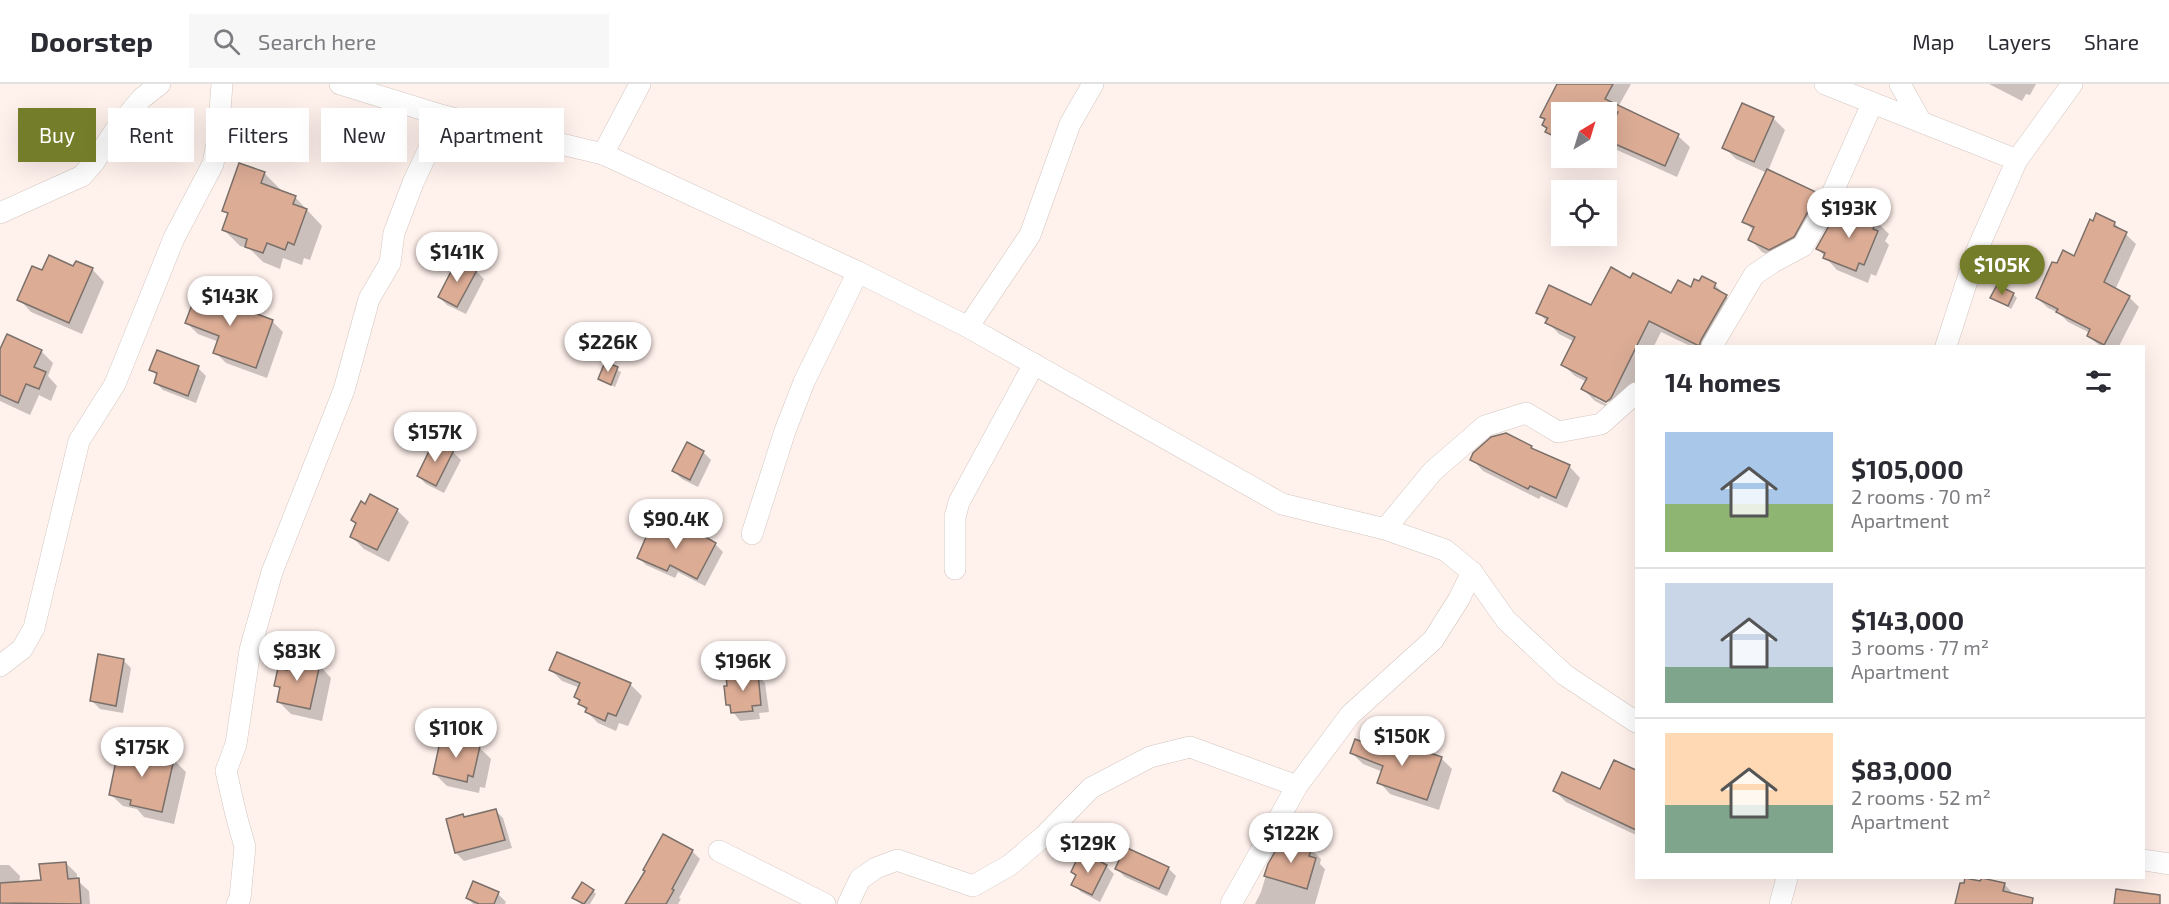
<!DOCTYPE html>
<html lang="en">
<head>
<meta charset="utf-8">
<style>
  :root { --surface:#fff; --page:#f7f7f7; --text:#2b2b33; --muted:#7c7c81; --line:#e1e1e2; --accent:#747d29 }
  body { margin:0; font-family:"Exo 2",sans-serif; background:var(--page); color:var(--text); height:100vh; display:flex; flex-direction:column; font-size:22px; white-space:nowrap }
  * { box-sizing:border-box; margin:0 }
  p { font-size:20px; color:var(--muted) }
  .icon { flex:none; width:33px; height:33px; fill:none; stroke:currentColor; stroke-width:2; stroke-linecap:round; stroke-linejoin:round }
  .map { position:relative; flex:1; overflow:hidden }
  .details { position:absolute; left:1635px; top:261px; width:510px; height:534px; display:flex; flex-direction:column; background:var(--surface); border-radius:0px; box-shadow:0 6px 24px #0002 }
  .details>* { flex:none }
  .top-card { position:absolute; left:18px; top:24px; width:570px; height:54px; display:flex; gap:12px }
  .needle { width:39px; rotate:38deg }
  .tools { position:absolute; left:1551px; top:18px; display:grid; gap:12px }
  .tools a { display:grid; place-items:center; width:66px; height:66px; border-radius:0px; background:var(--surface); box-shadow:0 6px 24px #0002; font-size:30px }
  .price { position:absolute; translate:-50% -51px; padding:0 14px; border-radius:21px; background:#fff; color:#222; font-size:20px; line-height:39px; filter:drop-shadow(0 2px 3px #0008) }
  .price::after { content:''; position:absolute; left:50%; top:36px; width:18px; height:14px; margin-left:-9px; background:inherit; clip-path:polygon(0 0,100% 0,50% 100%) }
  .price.active { background:var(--accent); color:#fff }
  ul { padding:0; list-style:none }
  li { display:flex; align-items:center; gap:18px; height:150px; padding:0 30px }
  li+li { border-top:2px solid var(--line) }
  li span { display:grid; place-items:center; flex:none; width:168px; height:120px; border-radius:0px; color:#555 }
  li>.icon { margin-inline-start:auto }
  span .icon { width:72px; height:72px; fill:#fffc; stroke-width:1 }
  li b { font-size:26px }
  h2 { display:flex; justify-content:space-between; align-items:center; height:72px; padding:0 30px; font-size:26px }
  .tag { padding:0 21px; border-radius:0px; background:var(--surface); box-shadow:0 6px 24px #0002; font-size:21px; line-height:54px }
  .tag.active { background:var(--accent); color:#fff }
  header { display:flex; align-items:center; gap:36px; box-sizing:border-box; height:84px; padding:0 30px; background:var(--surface); border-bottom:2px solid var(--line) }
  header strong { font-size:28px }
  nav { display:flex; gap:33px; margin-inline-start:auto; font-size:21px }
  .search { width:420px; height:54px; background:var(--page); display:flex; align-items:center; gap:15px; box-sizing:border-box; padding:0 21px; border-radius:0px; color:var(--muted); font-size:22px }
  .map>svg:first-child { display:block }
</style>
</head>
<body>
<header>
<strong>Doorstep</strong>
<div class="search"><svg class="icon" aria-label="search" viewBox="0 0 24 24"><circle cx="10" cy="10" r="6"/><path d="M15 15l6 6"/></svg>Search here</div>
<nav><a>Map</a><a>Layers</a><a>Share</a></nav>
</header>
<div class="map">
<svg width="2169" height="820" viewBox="0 0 2169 820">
  <rect width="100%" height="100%" fill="#fff1ec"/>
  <!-- shadow -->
  <g fill="#0003" fill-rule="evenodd">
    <polygon points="1558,0 1631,0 1618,23 1678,52 1690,63 1677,93 1606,61 1606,28 1562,28 1562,66 1551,55 1552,53 1544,41 1546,36 1542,33"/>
    <polygon points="1989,0 2036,0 2030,11 2026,10 2022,17"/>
    <polygon points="1773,34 1785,46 1768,87 1817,110 1830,122 1782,177 1762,168 1750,155 1754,147 1744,137 1767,89 1736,75 1724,63"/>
    <polygon points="264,89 280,105 280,107 295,113 322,142 310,176 304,174 302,181 283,174 280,185 263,178 250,165 240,162 224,146 229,131 224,126"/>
    <polygon points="1846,124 1876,137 1889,150 1885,157 1889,161 1876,192 1871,190 1868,199 1837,186 1818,165 1841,135"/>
    <polygon points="2114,139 2136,160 2115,206 2129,213 2139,223 2119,262 2100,262 2088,252 2090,249 2068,238 2059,229 2048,224 2037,214 2057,181 2074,174"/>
    <polygon points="92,185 104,198 82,250 31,228 19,215 43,188"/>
    <polygon points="476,187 484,195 466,230 447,221 439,213"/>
    <path d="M1702 194 1715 201 1738 224 1715 262H1690L1661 248 1654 262H1636V298L1623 326 1619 329 1595 317 1583 305 1587 298 1575 292 1563 281 1575 258 1559 250 1538 228 1592 223 1631 196 1672 211 1691 205 1700 199ZM1595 311 1614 320 1612 323 1595 314Z"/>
    <polygon points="2013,210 2017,214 2011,225 1992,213"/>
    <polygon points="224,211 234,223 273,238 283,248 267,294 226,279 215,268 219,258 198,250 187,239"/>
    <polygon points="41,267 53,279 48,292 57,302 51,317 39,311 30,331 0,317 0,269"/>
    <polygon points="606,280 621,288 615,303 600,295"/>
    <polygon points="198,284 206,292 196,319 163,306 155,298 158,292 151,286"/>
    <polygon points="1531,363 1535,367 1569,382 1580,394 1567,424 1541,412 1539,415 1483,387 1472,375"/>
    <polygon points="453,368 461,376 444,409 426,400 418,392"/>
    <polygon points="703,368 711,376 698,403 682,395 674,387"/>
    <polygon points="366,422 397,426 409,438 389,478 364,465 351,452 357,441 353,436"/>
    <polygon points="690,447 715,460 723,468 705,502 678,488 675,494 646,481 638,473 687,454"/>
    <polygon points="558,570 630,600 642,612 628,642 619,639 616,647 598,639 587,628 576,613 580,604 562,597 551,586"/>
    <polygon points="305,574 311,579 319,581 331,594 322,637 291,630 279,618 281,607 276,601"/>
    <polygon points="123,576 131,584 123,629 100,625 92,617"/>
    <polygon points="757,591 765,599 769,628 759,629 760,635 740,637 727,620"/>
    <polygon points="467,656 472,661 479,663 491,675 485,704 480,703 479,709 447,702 435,690 454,658"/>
    <polygon points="1352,669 1441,674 1452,685 1439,726 1390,710 1379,698 1383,688 1363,680"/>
    <polygon points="174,676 186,688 174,740 144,733 137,725 123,722 110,710"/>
    <polygon points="1630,685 1636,691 1636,751 1566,718 1555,707 1601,707"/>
    <polygon points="495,726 503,734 512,764 464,777 456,769 465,735"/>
    <polygon points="1311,765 1321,775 1320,780 1325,785 1315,820 1255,820 1261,808 1269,781"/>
    <polygon points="692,767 700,775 679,814 681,815 678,820 628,820"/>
    <polygon points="66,779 77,790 77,796 89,807 90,820 0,820 0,781 9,781 20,792 19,799 43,798"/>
    <polygon points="1084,780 1106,782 1114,790 1100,818 1081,808 1073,800"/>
    <polygon points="1168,784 1176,792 1167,812 1125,793 1117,785"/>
    <polygon points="2004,800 2023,820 1957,820"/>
    <polygon points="593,807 596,810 590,820 581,820 574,814"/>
    <polygon points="498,810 506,818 505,820 473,820 468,814"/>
  </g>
  <!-- building -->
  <g fill="#dcac95" stroke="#7b706a" stroke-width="1.5">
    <polygon points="1557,0 1613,0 1605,15 1679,50 1665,82 1606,56 1618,28 1562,28 1562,56 1545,48 1547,44 1542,41 1545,35 1540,33"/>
    <polygon points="1742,19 1774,33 1754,78 1722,64"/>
    <polygon points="239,79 265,88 261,99 296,112 293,120 307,125 294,161 288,158 285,166 267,159 263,169 245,163 247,155 222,146 228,129 222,127"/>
    <polygon points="1767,85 1818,109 1794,153 1769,166 1748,156 1754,143 1742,138"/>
    <polygon points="1845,122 1877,136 1873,145 1878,147 1864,181 1859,179 1856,187 1823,174 1825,169 1816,165 1835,131 1840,133"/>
    <polygon points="2096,129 2115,138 2114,142 2127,148 2104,198 2130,212 2104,261 2087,252 2090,245 2056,228 2058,225 2036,214 2052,178 2057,179 2063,166 2074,172 2090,135 2093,137"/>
    <polygon points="49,171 73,182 76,177 93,184 69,239 17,216 32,182 42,186"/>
    <polygon points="457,176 477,186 457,223 438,213"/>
    <polygon points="1611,183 1630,194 1633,189 1671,209 1678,196 1691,203 1694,195 1699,197 1702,192 1716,199 1714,204 1727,211 1701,256 1699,262 1649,237 1611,314 1606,318 1581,305 1587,294 1561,281 1575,253 1545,239 1548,234 1536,229 1549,201 1591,221"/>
    <polygon points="200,200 225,210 222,217 273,236 256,284 213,269 219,252 185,239"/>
    <polygon points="1997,201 2014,209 2008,222 1990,214"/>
    <polygon points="7,250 42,266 34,283 46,288 39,305 26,300 18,319 0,311 0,265"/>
    <polygon points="157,266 199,282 188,312 154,299 157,289 149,286"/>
    <polygon points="605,278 618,283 611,301 598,295"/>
    <polygon points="1506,349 1532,362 1531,364 1570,381 1556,414 1530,402 1528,405 1470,376 1473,369 1491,353"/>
    <polygon points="434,357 454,366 436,402 417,392"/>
    <polygon points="687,358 704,367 690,396 672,387"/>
    <polygon points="370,410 398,425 377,466 350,453 356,439 351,436 361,417 365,420"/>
    <polygon points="653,437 686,452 690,444 716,459 697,495 670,481 667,487 637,474"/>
    <polygon points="557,568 631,599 616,632 608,629 605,637 585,628 587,624 578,620 580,616 574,613 580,599 549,586"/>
    <polygon points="290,569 306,572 305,576 320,580 310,625 277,618 280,603 274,602 278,584 287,586"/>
    <polygon points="98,570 124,575 116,622 90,617"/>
    <polygon points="758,589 761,621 752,622 753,627 731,629 730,621 726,621 724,602 727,602 726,592"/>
    <polygon points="454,651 467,654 466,659 480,662 473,693 468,691 467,698 433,690 441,653 453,656"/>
    <polygon points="1355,655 1388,668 1391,656 1442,673 1427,716 1377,699 1383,682 1350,669"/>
    <polygon points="119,662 174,675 162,728 130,721 131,716 109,711"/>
    <polygon points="1614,676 1636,686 1636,746 1553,707 1562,688 1600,705"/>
    <polygon points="496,725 505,756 455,769 446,735 463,730 464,733"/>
    <polygon points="663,750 693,766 672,805 674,806 666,820 625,820 645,787 643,786"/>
    <polygon points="1282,755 1312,764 1309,772 1316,774 1307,805 1264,792 1268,780"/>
    <polygon points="1125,763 1169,783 1159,805 1115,785"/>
    <polygon points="1086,770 1107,781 1092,811 1071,801 1076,791 1071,788 1077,775 1083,778"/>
    <polygon points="66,778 68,795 79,794 81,820 0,819 0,799 41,796 39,780"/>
    <polygon points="1965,794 1980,797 1982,794 2005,799 2003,807 2033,814 2032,820 1955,820 1960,799 1964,799"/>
    <polygon points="473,797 499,808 494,820 479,820 466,814"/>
    <polygon points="582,798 594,806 584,820 572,814"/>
    <polygon points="2116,805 2160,811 2160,820 2114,820"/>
  </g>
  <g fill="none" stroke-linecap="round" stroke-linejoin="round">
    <defs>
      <g id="minor">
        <polyline points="340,0 444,32 603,70 858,188 968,243 1282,420 1385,445 1445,466 1472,488 1506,536 1565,591 1636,638"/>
        <polyline points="1825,0 2017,76"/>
        <polyline points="1900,0 1921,38"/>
        <polyline points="603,70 640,0"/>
        <polyline points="0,129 82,92 95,77 116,45 142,14 160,0"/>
        <polyline points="968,243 1030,151 1070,40 1093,0"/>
        <polyline points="1712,262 1754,191 1773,178 1803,162 1831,112 1872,20"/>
        <polyline points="1946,262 1977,166 2017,76 2072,0"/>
        <polyline points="1385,445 1433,387 1485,342 1526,329 1558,348 1601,340 1636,309"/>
        <polyline points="752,450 785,347 804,298 858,188"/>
        <polyline points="955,485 955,433 959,418 1034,280"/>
        <polyline points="0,582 22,565 34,544 79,357 115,300 174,154 213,80 218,54 222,0"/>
        <polyline points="719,767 825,820"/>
        <polyline points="2144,776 2169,780"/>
        <polyline points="237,820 240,814 245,763 236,731 226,687 236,660 250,566 272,488 344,306 369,215 390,179 394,149 413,99 444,32"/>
        <polyline points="848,820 860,795 876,784 897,776 973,802 1010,781 1044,752 1091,704 1150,673 1190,663 1297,702"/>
        <polyline points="1231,820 1297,702 1350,631 1433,556 1459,515 1472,488"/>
        <polyline points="1780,820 1787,794"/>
      </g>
    </defs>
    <!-- minor casing -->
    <use href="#minor" stroke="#d3c6c0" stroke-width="22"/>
    <!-- minor -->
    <use href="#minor" stroke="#fff" stroke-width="21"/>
  </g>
</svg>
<div class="tools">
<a><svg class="needle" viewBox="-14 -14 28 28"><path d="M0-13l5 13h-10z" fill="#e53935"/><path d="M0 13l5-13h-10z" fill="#7c7c81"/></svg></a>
<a><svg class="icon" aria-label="locate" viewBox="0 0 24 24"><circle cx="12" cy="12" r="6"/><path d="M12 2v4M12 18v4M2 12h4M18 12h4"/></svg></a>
</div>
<b class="price" style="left:1849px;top:155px">$193K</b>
<b class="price" style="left:457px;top:199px">$141K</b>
<b class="price active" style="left:2002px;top:212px">$105K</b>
<b class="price" style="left:230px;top:243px">$143K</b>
<b class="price" style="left:608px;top:289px">$226K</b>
<b class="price" style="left:435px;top:379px">$157K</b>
<b class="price" style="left:676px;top:466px">$90.4K</b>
<b class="price" style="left:297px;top:598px">$83K</b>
<b class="price" style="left:743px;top:608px">$196K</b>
<b class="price" style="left:456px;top:675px">$110K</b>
<b class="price" style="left:1402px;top:683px">$150K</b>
<b class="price" style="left:142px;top:694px">$175K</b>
<b class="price" style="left:1291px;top:780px">$122K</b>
<b class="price" style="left:1088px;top:790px">$129K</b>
<div class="top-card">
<a class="tag active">Buy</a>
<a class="tag">Rent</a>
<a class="tag">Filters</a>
<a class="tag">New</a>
<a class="tag">Apartment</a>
</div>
<section class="details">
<h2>14 homes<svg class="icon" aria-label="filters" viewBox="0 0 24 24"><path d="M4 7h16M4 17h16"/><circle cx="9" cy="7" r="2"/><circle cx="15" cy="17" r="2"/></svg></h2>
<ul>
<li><span style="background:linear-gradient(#a9c7e8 60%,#8fb573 0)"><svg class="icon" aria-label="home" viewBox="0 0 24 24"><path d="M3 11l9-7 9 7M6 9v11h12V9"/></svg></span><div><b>$105,000</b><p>2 rooms · 70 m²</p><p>Apartment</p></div></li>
<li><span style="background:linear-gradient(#c9d6e8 70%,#7fa58c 0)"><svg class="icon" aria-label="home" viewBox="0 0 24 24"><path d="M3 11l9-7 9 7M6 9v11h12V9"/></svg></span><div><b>$143,000</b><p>3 rooms · 77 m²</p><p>Apartment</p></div></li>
<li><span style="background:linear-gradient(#ffd9b3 60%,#7fa58c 0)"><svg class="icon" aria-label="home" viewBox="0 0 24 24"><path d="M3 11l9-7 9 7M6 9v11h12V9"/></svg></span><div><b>$83,000</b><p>2 rooms · 52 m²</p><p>Apartment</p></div></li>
</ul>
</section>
</div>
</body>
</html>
